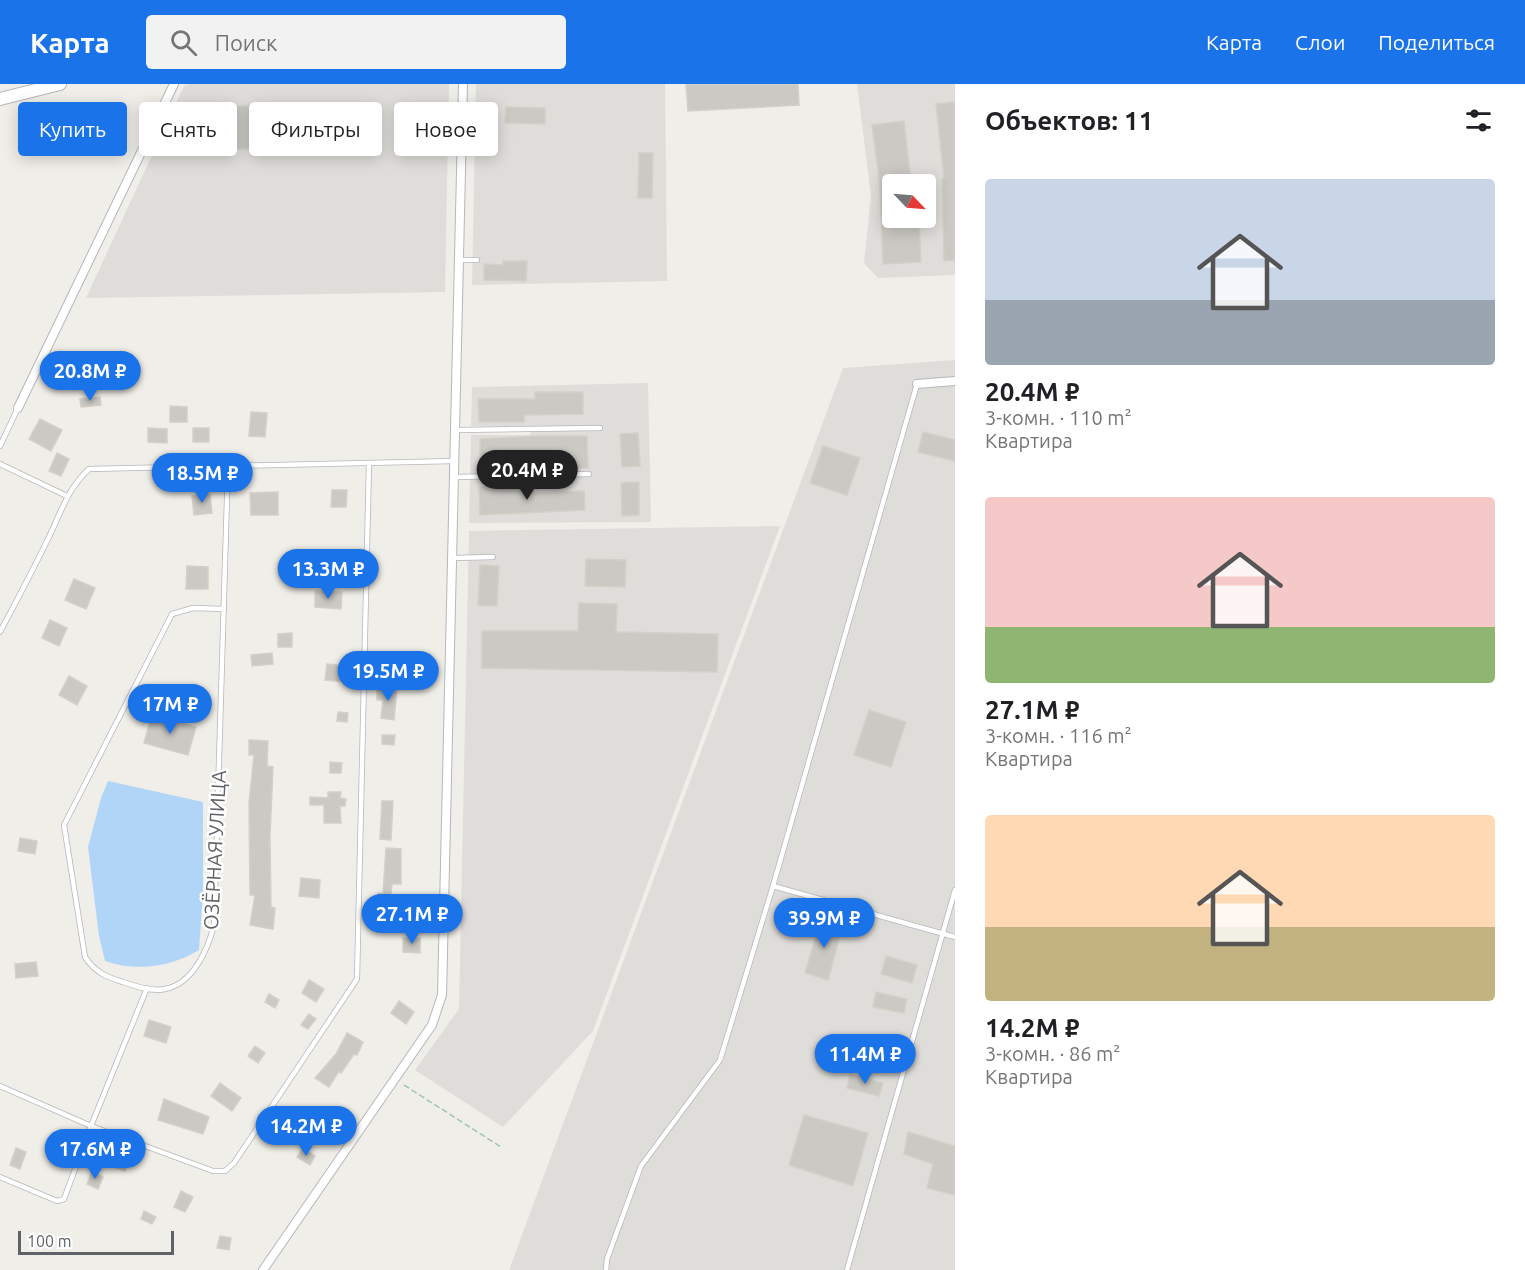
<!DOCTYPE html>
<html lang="ru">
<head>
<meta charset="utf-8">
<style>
  :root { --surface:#fff; --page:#f2f2f2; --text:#202124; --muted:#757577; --accent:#1a73e8 }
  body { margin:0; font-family:Ubuntu,sans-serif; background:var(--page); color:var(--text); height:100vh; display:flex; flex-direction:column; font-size:22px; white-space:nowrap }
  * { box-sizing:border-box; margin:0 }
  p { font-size:20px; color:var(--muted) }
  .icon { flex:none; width:33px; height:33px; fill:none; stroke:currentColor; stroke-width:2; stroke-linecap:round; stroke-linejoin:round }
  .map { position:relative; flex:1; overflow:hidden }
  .panel { display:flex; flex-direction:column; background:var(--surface); width:570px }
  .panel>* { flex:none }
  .banner { position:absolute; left:18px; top:18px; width:570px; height:54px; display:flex; gap:12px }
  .needle { width:39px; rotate:115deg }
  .controls { position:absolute; left:882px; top:90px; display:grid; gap:12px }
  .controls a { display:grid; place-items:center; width:54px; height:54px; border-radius:6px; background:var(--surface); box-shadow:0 3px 15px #0003; font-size:30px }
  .scale { position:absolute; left:18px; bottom:15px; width:156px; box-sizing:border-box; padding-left:6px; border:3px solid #5f6266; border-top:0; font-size:16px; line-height:21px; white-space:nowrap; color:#5f6266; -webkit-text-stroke:4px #fff; paint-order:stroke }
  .price { position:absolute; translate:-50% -51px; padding:0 14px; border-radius:21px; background:var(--accent); color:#fff; font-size:20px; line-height:39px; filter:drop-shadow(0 2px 3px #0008) }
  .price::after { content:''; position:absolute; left:50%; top:36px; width:18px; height:14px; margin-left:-9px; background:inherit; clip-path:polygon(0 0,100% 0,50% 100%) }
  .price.on { background:#222; color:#fff }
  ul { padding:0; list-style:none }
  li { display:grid; align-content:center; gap:12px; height:318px; padding:0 30px }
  li span { display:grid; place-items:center; height:186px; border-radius:6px; color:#555 }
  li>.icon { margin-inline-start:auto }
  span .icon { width:108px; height:108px; fill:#fffc; stroke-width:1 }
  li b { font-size:26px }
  h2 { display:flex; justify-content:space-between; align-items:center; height:72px; padding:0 30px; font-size:26px }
  .tag { padding:0 21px; border-radius:6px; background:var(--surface); box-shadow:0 3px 15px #0003; font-size:21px; line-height:54px }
  .tag.on { background:var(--accent); color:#fff }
  header { display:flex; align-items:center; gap:36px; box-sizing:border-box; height:84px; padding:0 30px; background:var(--accent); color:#fff }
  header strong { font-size:28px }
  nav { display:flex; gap:33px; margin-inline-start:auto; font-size:21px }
  .search { width:420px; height:54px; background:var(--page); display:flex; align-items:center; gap:15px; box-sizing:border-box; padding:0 21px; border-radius:6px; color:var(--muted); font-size:22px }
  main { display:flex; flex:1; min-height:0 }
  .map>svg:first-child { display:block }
</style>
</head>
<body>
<header>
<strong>Карта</strong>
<div class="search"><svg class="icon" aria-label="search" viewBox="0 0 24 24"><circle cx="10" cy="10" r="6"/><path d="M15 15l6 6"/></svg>Поиск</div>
<nav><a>Карта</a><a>Слои</a><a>Поделиться</a></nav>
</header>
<main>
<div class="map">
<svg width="955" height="1186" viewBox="0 0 955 1186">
  <rect width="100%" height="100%" fill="#f0eee8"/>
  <!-- industrial -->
  <g fill="#dfddda" fill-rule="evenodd">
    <polygon points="189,0 449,0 445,208 86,214 184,2"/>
    <polygon points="476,0 665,0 667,197 472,201"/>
    <path d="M857 0H955V191L878 194 864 179 871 112ZM892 100H926V134H892Z"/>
    <polygon points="955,276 955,1186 509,1186 843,284"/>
    <polygon points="648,299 651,438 469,439 471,351 530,351 531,343 471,342 472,303"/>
    <polygon points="780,442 593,947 503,1043 415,986 459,925 469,447"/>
  </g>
  <!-- water -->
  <path fill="#b1d5f6" d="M108 697 203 718V809L199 866C172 883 135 888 105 877L99 852 88 763 101 714Z"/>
  <!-- building -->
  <g fill="#cbc9c4" stroke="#d4d0c7" stroke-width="1.5">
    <polygon points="686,0 798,0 799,21 688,27"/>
    <polygon points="955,18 955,176 944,177 942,95 944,95 936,20"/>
    <rect x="191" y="22" width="100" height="43"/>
    <polygon points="506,23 545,24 545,40 505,39"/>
    <polygon points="904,37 911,98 892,100 892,134 919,134 921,178 883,180 880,102 872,41"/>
    <polygon points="639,69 653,69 652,114 638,114"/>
    <polygon points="503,177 527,177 526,197 484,196 484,180 503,181"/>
    <polygon points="535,308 583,308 583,330 524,331 524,338 479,338 478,315 535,315"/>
    <polygon points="100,313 101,321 81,323 80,315"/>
    <polygon points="170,322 187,323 187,338 170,338"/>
    <polygon points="251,328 267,329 265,353 249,352"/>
    <polygon points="40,335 62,346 51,367 29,355"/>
    <polygon points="148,344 167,345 167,359 148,358"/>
    <rect x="193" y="344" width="16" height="14"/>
    <polygon points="923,348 955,356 955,377 918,368"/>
    <polygon points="638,349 640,382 622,383 620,350"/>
    <polygon points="536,352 587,352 588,384 536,385 536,378 480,379 480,355"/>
    <polygon points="823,362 860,374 847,411 810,399"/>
    <polygon points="57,369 69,375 61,392 49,387"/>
    <polygon points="639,398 639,431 622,432 621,399"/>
    <polygon points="533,402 533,409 584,407 585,426 480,431 479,403"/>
    <polygon points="332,406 347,406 346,423 331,423"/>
    <polygon points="278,408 278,431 251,431 250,409"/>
    <polygon points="210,410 212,429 194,431 192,412"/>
    <polygon points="586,475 626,476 625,503 585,502"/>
    <polygon points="480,481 499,482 497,522 478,521"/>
    <polygon points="187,482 208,483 208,505 186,505"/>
    <polygon points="74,495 95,504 86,525 65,516"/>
    <polygon points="315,507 342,508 341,525 315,523"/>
    <polygon points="579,519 617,520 616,548 718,550 717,588 482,584 482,547 578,547"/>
    <polygon points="50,536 67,544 59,562 42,554"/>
    <polygon points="292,549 292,563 278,563 278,550"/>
    <polygon points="272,569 273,580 252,582 251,571"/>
    <polygon points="327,580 348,582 346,598 325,596"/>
    <polygon points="69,592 87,602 77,621 59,611"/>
    <polygon points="377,604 397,604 394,636 381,634 383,616 377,616"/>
    <polygon points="869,626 906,638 891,683 854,671"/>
    <polygon points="338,628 348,629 347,638 337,637"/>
    <polygon points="152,631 196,643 188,671 144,659"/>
    <polygon points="382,651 395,651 394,661 382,660"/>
    <polygon points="249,656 268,657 267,682 273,683 270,752 271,823 275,824 273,845 250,841 255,811 250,811 249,719 254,671 249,671"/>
    <polygon points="330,678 342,679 341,689 330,689"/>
    <polygon points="328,708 341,708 340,714 346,715 345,722 340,722 341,739 324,739 324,721 310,721 310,713 328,714"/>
    <polygon points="382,717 393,717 391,756 380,755"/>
    <polygon points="20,754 37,757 35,770 18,767"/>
    <polygon points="386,764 401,765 401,800 392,800 389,830 383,830 383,819 378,818 379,809 383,810"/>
    <polygon points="301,794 320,796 319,814 299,812"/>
    <polygon points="821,834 843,841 828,896 805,889"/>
    <polygon points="403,854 420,854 420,869 403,868"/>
    <polygon points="886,872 917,881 912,899 881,890"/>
    <polygon points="36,878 38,892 16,894 15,880"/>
    <polygon points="309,896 324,905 316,918 302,909"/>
    <polygon points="876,908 907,915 904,929 873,923"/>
    <polygon points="269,910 279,916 275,924 265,918"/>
    <polygon points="399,917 414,928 406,940 391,929"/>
    <polygon points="309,930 316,935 308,945 301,941"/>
    <polygon points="149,936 171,943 166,959 144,952"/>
    <polygon points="347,949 363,958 357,971 354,970 341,989 339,987 329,1003 315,994 336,970"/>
    <polygon points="255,962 265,969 258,979 248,972"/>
    <polygon points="850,990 883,999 879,1012 847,1004"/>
    <polygon points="220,999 241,1014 232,1027 211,1012"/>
    <polygon points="164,1015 209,1033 203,1050 158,1036"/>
    <polygon points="804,1031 868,1049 853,1102 789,1081"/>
    <polygon points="908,1048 955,1062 955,1111 927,1104 933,1080 904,1070"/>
    <polygon points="52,1052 62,1057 56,1070 46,1065"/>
    <polygon points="16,1064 26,1068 20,1085 10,1081"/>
    <polygon points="303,1064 315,1072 310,1081 297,1073"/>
    <polygon points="121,1071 130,1074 125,1087 116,1084"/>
    <polygon points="92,1088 103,1093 98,1105 87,1100"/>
    <polygon points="181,1107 193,1113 185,1128 174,1123"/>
    <polygon points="144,1127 156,1133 152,1140 141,1135"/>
    <polygon points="220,1152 231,1154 229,1166 217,1164"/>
  </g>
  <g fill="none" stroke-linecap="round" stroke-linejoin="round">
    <defs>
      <g id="lane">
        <polyline points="460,176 477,176"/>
        <polyline points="457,346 600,344"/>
        <polyline points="0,362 18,324"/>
        <polyline points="0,380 67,412"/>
        <polyline points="456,393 589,390"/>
        <polyline points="454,474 493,473"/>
        <path d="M224 525 193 524 172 530 64 741 85 873C95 888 106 893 123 898 135 902 152 908 165 905 193 900 208 865 214 841L228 381"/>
        <path d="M0 548C16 518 32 488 47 457 60 431 67 405 89 385L455 377"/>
        <polyline points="773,802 955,853"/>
        <polyline points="147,904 91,1042 213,1087 225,1087 234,1079 357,895 369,379"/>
        <polyline points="0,1002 91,1042 64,1115 57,1117 0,1093"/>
        <polyline points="606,1186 607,1175 641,1082 720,976 773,802 917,300"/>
        <polyline points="847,1186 955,806"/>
      </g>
      <g id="street">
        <polyline points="917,300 955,297"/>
        <polyline points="18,324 174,0"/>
        <polyline points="263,1186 432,941 442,911 463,0"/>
      </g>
      <polyline id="secondary" points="0,15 60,0"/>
    </defs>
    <!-- lane casing -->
    <use href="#lane" stroke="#b5b7bb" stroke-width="6"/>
    <!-- street casing -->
    <use href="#street" stroke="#b5b7bb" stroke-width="10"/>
    <!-- secondary casing -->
    <use href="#secondary" stroke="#b4b6bb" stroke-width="14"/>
    <!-- path -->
    <polyline stroke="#a1c4ad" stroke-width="1.5" stroke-dasharray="6 3" stroke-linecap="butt" points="404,1001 501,1063"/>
    <!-- lane -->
    <use href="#lane" stroke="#fff" stroke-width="4.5"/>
    <!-- street -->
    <use href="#street" stroke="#fff" stroke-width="8"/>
    <!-- secondary -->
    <use href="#secondary" stroke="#fff" stroke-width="12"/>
  </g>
  <g text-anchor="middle" stroke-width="5" stroke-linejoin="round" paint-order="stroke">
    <!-- street labels -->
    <g font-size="20" fill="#5f6266" stroke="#fff">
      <text transform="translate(215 766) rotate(-87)" y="7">ОЗЁРНАЯ УЛИЦА</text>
    </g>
  </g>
</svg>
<div class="controls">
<a><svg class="needle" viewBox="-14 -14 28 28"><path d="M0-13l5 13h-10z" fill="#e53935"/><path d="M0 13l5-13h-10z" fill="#757577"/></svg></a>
</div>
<div class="scale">100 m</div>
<b class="price" style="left:90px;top:318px">20.8M ₽</b>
<b class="price on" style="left:527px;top:417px">20.4M ₽</b>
<b class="price" style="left:202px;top:420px">18.5M ₽</b>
<b class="price" style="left:328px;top:516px">13.3M ₽</b>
<b class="price" style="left:388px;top:618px">19.5M ₽</b>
<b class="price" style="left:170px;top:651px">17M ₽</b>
<b class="price" style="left:412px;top:861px">27.1M ₽</b>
<b class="price" style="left:824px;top:865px">39.9M ₽</b>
<b class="price" style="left:865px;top:1001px">11.4M ₽</b>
<b class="price" style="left:306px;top:1073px">14.2M ₽</b>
<b class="price" style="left:95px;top:1096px">17.6M ₽</b>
<div class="banner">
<a class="tag on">Купить</a>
<a class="tag">Снять</a>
<a class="tag">Фильтры</a>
<a class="tag">Новое</a>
</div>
</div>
<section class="panel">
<h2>Объектов: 11<svg class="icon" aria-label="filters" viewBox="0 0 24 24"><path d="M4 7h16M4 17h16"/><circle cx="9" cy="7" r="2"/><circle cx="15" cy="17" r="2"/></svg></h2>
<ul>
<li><span style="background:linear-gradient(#c9d6e8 65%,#9aa5b1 0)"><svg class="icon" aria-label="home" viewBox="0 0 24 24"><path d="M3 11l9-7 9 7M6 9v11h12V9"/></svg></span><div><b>20.4M ₽</b><p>3-комн. · 110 m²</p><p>Квартира</p></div></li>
<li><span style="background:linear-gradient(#f6c9c9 70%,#8fb573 0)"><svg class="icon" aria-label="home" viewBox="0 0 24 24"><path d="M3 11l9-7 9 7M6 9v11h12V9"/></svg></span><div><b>27.1M ₽</b><p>3-комн. · 116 m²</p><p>Квартира</p></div></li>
<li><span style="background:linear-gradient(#ffd9b3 60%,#c2b280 0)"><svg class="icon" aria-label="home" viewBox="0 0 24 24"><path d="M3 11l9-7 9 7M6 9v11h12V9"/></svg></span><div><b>14.2M ₽</b><p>3-комн. · 86 m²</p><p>Квартира</p></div></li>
</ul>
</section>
</main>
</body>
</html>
